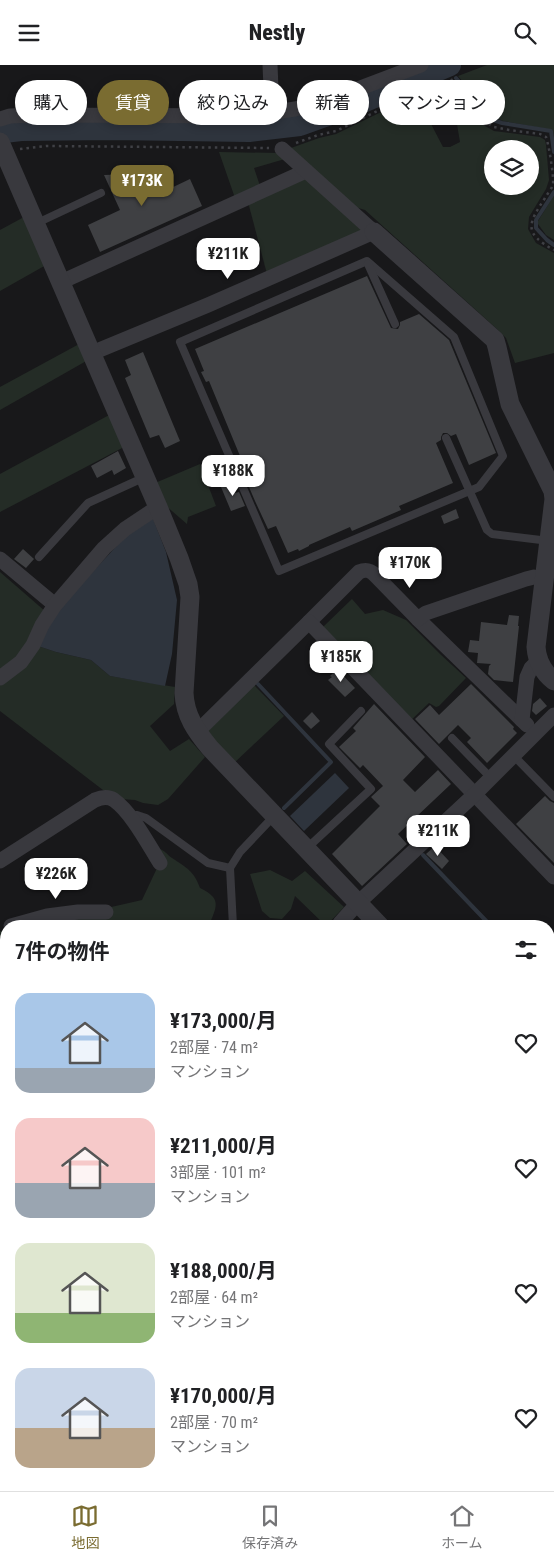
<!DOCTYPE html>
<html lang="ja">
<head>
<meta charset="utf-8">
<style>
  :root { --surface:#fff; --page:#f6f6f6; --text:#202124; --muted:#757577; --line:#e0e0e0; --accent:#7a6c31 }
  body { margin:0; font-family:"Roboto Condensed","Noto Sans JP",sans-serif; background:var(--page); color:var(--text); height:100vh; display:flex; flex-direction:column; font-size:19px; white-space:nowrap }
  * { box-sizing:border-box; margin:0 }
  p { font-size:16px; color:var(--muted) }
  .icon { flex:none; width:28px; height:28px; fill:none; stroke:currentColor; stroke-width:2; stroke-linecap:round; stroke-linejoin:round }
  .map { position:relative; flex:1; overflow:hidden }
  .drawer { position:absolute; left:0px; top:855px; width:555px; height:571px; display:flex; flex-direction:column; background:var(--surface); border-radius:20px 20px 0 0; box-shadow:0 2px 8px #0003 }
  .drawer>* { flex:none }
  .top-card { position:absolute; left:15px; top:15px; width:525px; height:45px; display:flex; gap:10px }
  .tools { position:absolute; left:484px; top:75px; display:grid; gap:10px }
  .tools a { display:grid; place-items:center; width:55px; height:55px; border-radius:50%; background:var(--surface); box-shadow:0 2px 8px #0003; font-size:25px }
  .price { position:absolute; translate:-50% -42px; padding:0 11px; border-radius:10px; background:#fff; color:#222; font-size:16px; line-height:32px; filter:drop-shadow(0 1px 2px #0008) }
  .price::after { content:''; position:absolute; left:50%; top:30px; width:15px; height:11px; margin-left:-8px; background:inherit; clip-path:polygon(0 0,100% 0,50% 100%) }
  .price.current { background:var(--accent); color:#fff }
  ul { padding:0; list-style:none }
  li { display:flex; align-items:center; gap:15px; height:125px; padding:0 15px }
  li span { display:grid; place-items:center; flex:none; width:140px; height:100px; border-radius:15px; color:#555 }
  li>.icon { margin-inline-start:auto }
  span .icon { width:60px; height:60px; fill:#fffc; stroke-width:1 }
  li b { font-size:21px }
  h2 { display:flex; justify-content:space-between; align-items:center; height:60px; padding:0 15px; font-size:21px }
  .tag { padding:0 18px; border-radius:22px; background:var(--surface); box-shadow:0 2px 8px #0003; font-size:18px; line-height:45px }
  .tag.current { background:var(--accent); color:#fff }
  header { display:flex; justify-content:space-between; align-items:center; height:65px; padding:0 15px; background:var(--surface); font-size:22px; font-weight:800 }
  .tab-bar { display:flex; justify-content:space-around; align-items:center; height:70px; border-top:1px solid var(--line); background:var(--surface); font-size:14px; color:var(--muted) }
  .tab-bar a { display:grid; justify-items:center; gap:2px }
  .tab-bar .current { color:var(--accent) }
  .map>svg:first-child { display:block }
</style>
</head>
<body>
<header><svg class="icon" aria-label="menu" viewBox="0 0 24 24"><path d="M4 6h16M4 12h16M4 18h16"/></svg>Nestly<svg class="icon" aria-label="search" viewBox="0 0 24 24"><circle cx="10" cy="10" r="6"/><path d="M15 15l6 6"/></svg></header>
<div class="map">
<svg width="554" height="1426" viewBox="0 0 554 1426">
  <rect width="100%" height="100%" fill="#18181a"/>
  <!-- green -->
  <g fill="#242c26" fill-rule="evenodd">
    <polygon points="487,0 554,0 554,74 553,65 503,56 491,51 458,11"/>
    <path d="M452 19 485 61 494 66 540 72 545 75 546 80 549 115 546 124 529 152 528 164 536 178 554 188V288L515 298 506 273 497 264 365 145 352 141 291 83 319 73 336 69 416 30 443 82H450L460 77 451 24ZM492 84H530V121H492Z"/>
    <polygon points="219,87 278,88 285,94 254,103 260,121 235,133"/>
    <polygon points="305,111 368,166 267,209 248,137"/>
    <polygon points="554,130 554,175 546,170 538,159 538,156"/>
    <polygon points="24,152 46,200 0,226 0,165"/>
    <polygon points="81,278 88,295 0,345 0,322"/>
    <polygon points="111,349 124,382 0,447 0,409"/>
    <polygon points="200,399 216,441 188,452 187,459 165,440 155,418"/>
    <polygon points="0,507 46,547 31,577 0,609"/>
    <polygon points="352,534 365,549 383,545 406,555 440,589 466,613 439,641 436,642 429,638 408,658 324,565 324,561"/>
    <polygon points="38,581 56,587 91,595 110,611 175,622 174,639 150,661 170,686 189,674 205,692 168,734 158,740 143,738 135,735 121,734 103,725 0,646 0,617"/>
    <polygon points="253,619 284,651 233,699 208,666"/>
    <path d="M159 784C165 785 167 790 172 793 187 803 194 806 200 823 223 834 216 842 209 861H28L142 835 158 801Z"/>
    <polygon points="270,805 292,816 305,806 344,842 326,861 295,831 291,844 282,854 270,853 262,846 250,809"/>
    <polygon points="0,866 6,866 6,1137 0,1139"/>
  </g>
  <!-- water -->
  <g fill="#2e343d">
    <polygon points="152,451 166,487 177,535 172,589 165,621 110,611 91,595 56,587 38,581 53,550 123,474"/>
    <polygon points="335,708 349,723 304,766 290,751"/>
  </g>
  <g fill="none" stroke-linecap="round" stroke-linejoin="round">
    <!-- stream -->
    <g stroke="#2e343d" stroke-width="4">
      <polyline points="456,13 490,54 502,58 551,66 554,87"/>
      <polyline points="554,127 536,155 536,163 547,175 554,180"/>
      <polyline points="258,619 331,697 284,743"/>
      <polyline points="423,790 491,861"/>
      <polyline points="0,1233 6,1230"/>
      <polyline points="453,1426 464,1420"/>
    </g>
    <!-- river -->
    <polyline stroke="#2e343d" stroke-width="22" points="0,69 4,67 21,65 111,64 249,66 300,60 353,41 450,0"/>
  </g>
  <!-- building -->
  <g fill="#3f4043">
    <polygon points="162,108 169,124 190,114 202,141 100,187 88,160 120,145 104,110"/>
    <polygon points="367,211 391,263 398,264 400,260 400,257 419,249 449,275 496,388 469,400 456,369 451,371 447,368 443,368 441,372 441,375 436,378 453,418 399,441 401,445 352,466 350,462 309,480 309,481 299,486 298,484 288,488 276,461 268,464 255,436 249,422 252,420 209,316 206,317 201,307 204,306 195,284"/>
    <polygon points="143,287 180,376 165,383 159,370 150,373 125,313 131,310 125,295"/>
    <polygon points="118,386 126,403 114,410 112,405 97,413 91,401"/>
    <polygon points="231,417 235,428 239,427 245,441 231,446 221,422"/>
    <polygon points="456,444 459,453 444,459 441,451"/>
    <polygon points="23,484 34,494 26,503 14,494"/>
    <polygon points="509,550 519,551 518,561 519,561 513,617 494,615 488,609 489,601 491,599 477,598 478,588 468,587 470,575 479,576 481,557 507,560"/>
    <polygon points="337,604 355,623 345,632 328,615 332,612 330,611"/>
    <polygon points="471,619 514,662 513,664 517,668 487,698 467,677 471,673 458,660 439,679 415,654 430,640 439,650"/>
    <polygon points="540,633 547,641 536,650 532,646 533,639"/>
    <polygon points="374,639 425,692 403,715 415,727 438,705 451,719 398,769 407,779 362,821 332,789 380,741 371,732 383,721 363,700 360,703 339,682 356,666 353,663"/>
    <polygon points="312,647 320,656 311,664 303,656"/>
    <polygon points="545,731 550,736 554,738 554,798 516,759"/>
    <polygon points="435,781 449,796 442,804 426,789"/>
  </g>
  <g fill="none" stroke-linecap="round" stroke-linejoin="round">
    <!-- path -->
    <g stroke="#3f4045" stroke-width="2.5" stroke-dasharray="2.5 4" stroke-linecap="butt">
      <path d="M451 14 486 57 494 62 509 65 540 69 546 72C549 80 554 112 553 119 552 124 547 129 545 133 528 159 523 168 554 185"/>
      <polyline points="296,78 318,70 336,66 398,36 417,23"/>
      <polyline points="20,84 46,81 269,83"/>
      <polyline points="549,1254 554,1262"/>
      <polyline points="549,1287 554,1284"/>
    </g>
    <!-- service -->
    <g stroke="#39393e" stroke-width="8">
      <polyline points="35,159 101,128"/>
      <polygon points="367,196 454,272 503,391 479,422 279,506 180,277"/>
      <polyline points="368,199 395,259"/>
      <polyline points="446,373 487,465 492,469 549,476"/>
      <polyline points="39,492 88,438 145,412"/>
      <polyline points="452,673 491,713"/>
      <polyline points="513,690 554,732"/>
      <polyline points="130,751 137,750 146,753 208,798 230,803"/>
      <polyline points="306,784 371,724 329,679 361,646"/>
      <polyline points="233,861 230,803 240,787 274,751"/>
    </g>
    <!-- minor -->
    <g stroke="#39393e" stroke-width="15">
      <polyline points="270,0 272,47"/>
      <polyline points="0,54 10,51 34,50 249,51 295,44 326,36 421,0"/>
      <polyline points="61,217 306,106"/>
      <polyline points="92,288 208,240 374,167 282,84"/>
      <polyline points="0,494 55,540"/>
      <polyline points="418,554 522,655"/>
      <path d="M309 557 359 507C366 504 370 505 375 510L418 554 426 548 526 514 534 512 544 514"/>
      <polyline points="0,613 21,597 33,580 42,560 55,540 104,483 125,464 158,442"/>
      <polyline points="527,660 522,655 527,612 531,603 538,596"/>
      <polyline points="197,667 309,557 554,812"/>
      <path d="M0 796 95 735C102 732 108 731 114 735 132 748 148 779 160 798"/>
      <polyline points="11,861 47,851 78,847 106,847"/>
      <polyline points="340,861 340,858 358,838 474,730 554,650"/>
      <polyline points="549,888 554,877"/>
      <polyline points="0,1143 6,1141"/>
      <polyline points="549,1360 554,1356"/>
      <polyline points="0,1385 6,1383"/>
      <polyline points="0,1403 6,1413"/>
      <polyline points="11,1420 15,1426"/>
      <polyline points="185,1420 187,1426"/>
      <polyline points="358,1420 361,1426"/>
      <polyline points="440,1426 451,1420"/>
    </g>
    <!-- tertiary -->
    <g stroke="#39393e" stroke-width="19">
      <path d="M0 77 158 442 179 493 188 519 190 532 184 628C185 651 196 666 210 683L380 861"/>
      <path d="M374 167 495 275 497 282 510 339 553 426 554 434 536 582C537 596 543 607 554 616"/>
      <polyline points="549,1086 554,1100"/>
    </g>
  </g>
</svg>
<div class="tools">
<a><svg class="icon" aria-label="layers" viewBox="0 0 24 24"><path d="M12 4l9 5-9 5-9-5zM3 14l9 5 9-5"/></svg></a>
</div>
<b class="price current" style="left:142px;top:142px">¥173K</b>
<b class="price" style="left:228px;top:215px">¥211K</b>
<b class="price" style="left:233px;top:432px">¥188K</b>
<b class="price" style="left:410px;top:524px">¥170K</b>
<b class="price" style="left:341px;top:618px">¥185K</b>
<b class="price" style="left:438px;top:792px">¥211K</b>
<b class="price" style="left:56px;top:835px">¥226K</b>
<div class="top-card">
<a class="tag">購入</a>
<a class="tag current">賃貸</a>
<a class="tag">絞り込み</a>
<a class="tag">新着</a>
<a class="tag">マンション</a>
</div>
<section class="drawer">
<h2>7件の物件<svg class="icon" aria-label="filters" viewBox="0 0 24 24"><path d="M4 7h16M4 17h16"/><circle cx="9" cy="7" r="2"/><circle cx="15" cy="17" r="2"/></svg></h2>
<ul>
<li><span style="background:linear-gradient(#a9c7e8 75%,#9aa5b1 0)"><svg class="icon" aria-label="home" viewBox="0 0 24 24"><path d="M3 11l9-7 9 7M6 9v11h12V9"/></svg></span><div><b>¥173,000/月</b><p>2部屋 · 74 m²</p><p>マンション</p></div><svg class="icon" aria-label="heart" viewBox="0 0 24 24"><path d="M12 20l-8-8c-3-5 5-10 8-4 3-6 11-1 8 4z"/></svg></li>
<li><span style="background:linear-gradient(#f6c9c9 65%,#9aa5b1 0)"><svg class="icon" aria-label="home" viewBox="0 0 24 24"><path d="M3 11l9-7 9 7M6 9v11h12V9"/></svg></span><div><b>¥211,000/月</b><p>3部屋 · 101 m²</p><p>マンション</p></div><svg class="icon" aria-label="heart" viewBox="0 0 24 24"><path d="M12 20l-8-8c-3-5 5-10 8-4 3-6 11-1 8 4z"/></svg></li>
<li><span style="background:linear-gradient(#dfe7d0 70%,#8fb573 0)"><svg class="icon" aria-label="home" viewBox="0 0 24 24"><path d="M3 11l9-7 9 7M6 9v11h12V9"/></svg></span><div><b>¥188,000/月</b><p>2部屋 · 64 m²</p><p>マンション</p></div><svg class="icon" aria-label="heart" viewBox="0 0 24 24"><path d="M12 20l-8-8c-3-5 5-10 8-4 3-6 11-1 8 4z"/></svg></li>
<li><span style="background:linear-gradient(#c9d6e8 60%,#b9a48a 0)"><svg class="icon" aria-label="home" viewBox="0 0 24 24"><path d="M3 11l9-7 9 7M6 9v11h12V9"/></svg></span><div><b>¥170,000/月</b><p>2部屋 · 70 m²</p><p>マンション</p></div><svg class="icon" aria-label="heart" viewBox="0 0 24 24"><path d="M12 20l-8-8c-3-5 5-10 8-4 3-6 11-1 8 4z"/></svg></li>
</ul>
</section>
</div>
<nav class="tab-bar">
<a class="current"><svg class="icon" aria-label="map" viewBox="0 0 24 24"><path d="M3 6l6-2 6 2 6-2v14l-6 2-6-2-6 2zM9 4v14M15 6v14"/></svg>地図</a>
<a><svg class="icon" aria-label="saved" viewBox="0 0 24 24"><path d="M7 4h10v16l-5-4-5 4z"/></svg>保存済み</a>
<a><svg class="icon" aria-label="home" viewBox="0 0 24 24"><path d="M3 11l9-7 9 7M6 9v11h12V9"/></svg>ホーム</a>
</nav>
</body>
</html>
